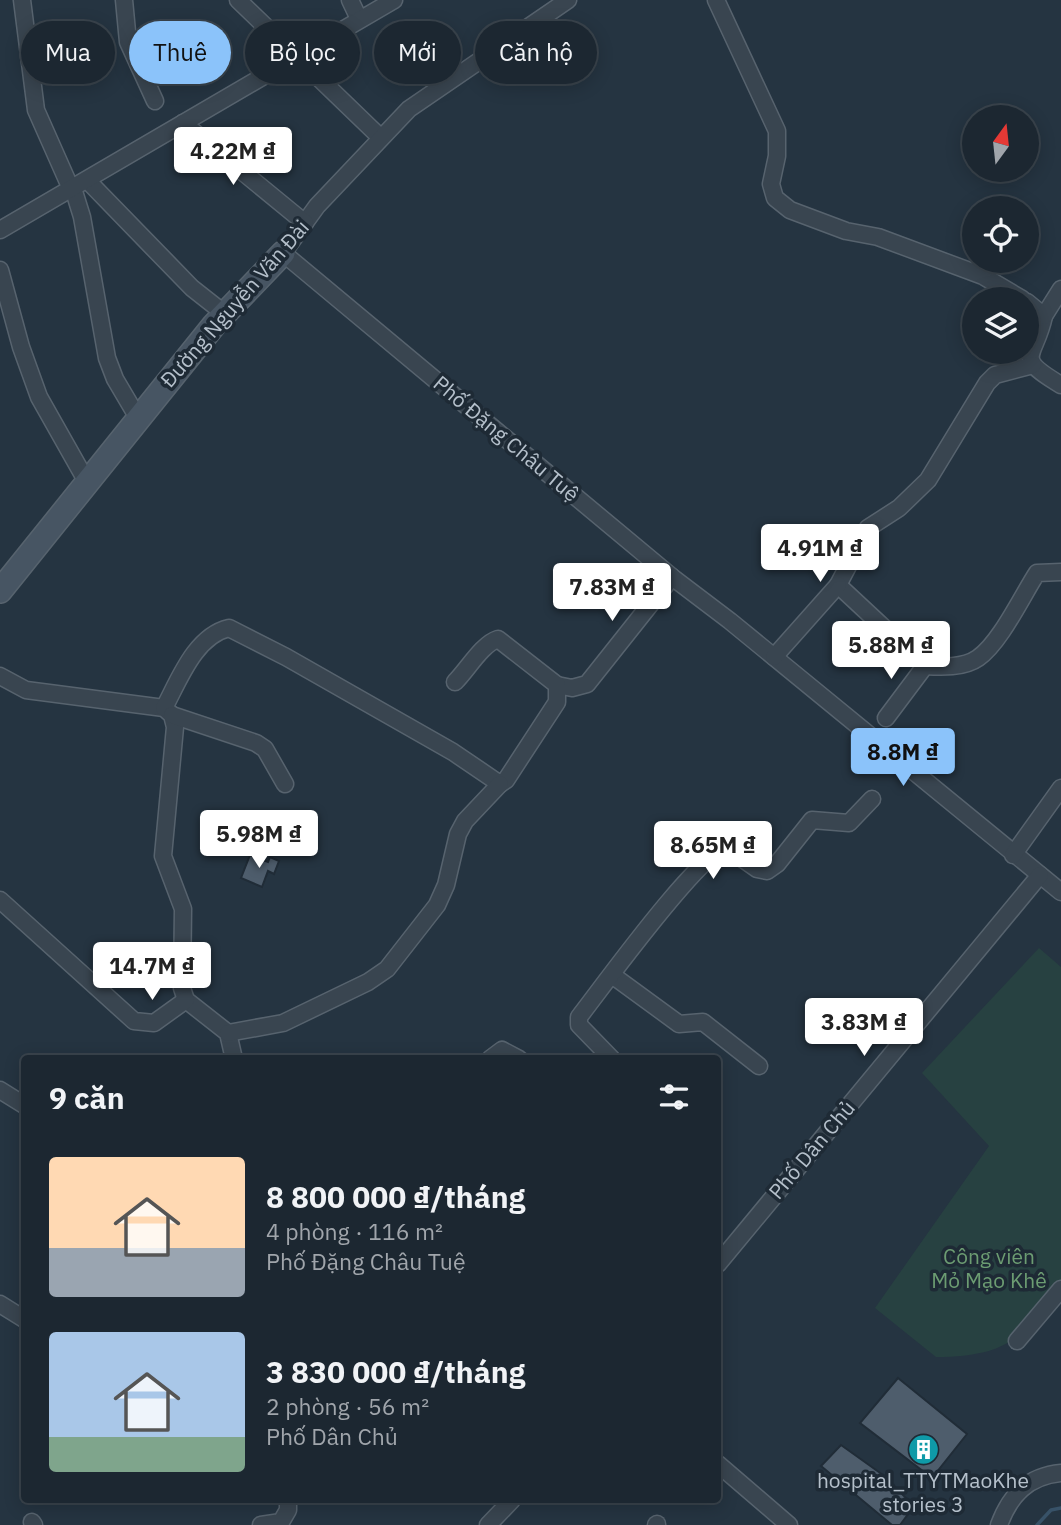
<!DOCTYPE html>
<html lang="vi">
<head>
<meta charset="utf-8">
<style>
  :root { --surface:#1c2731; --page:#252f39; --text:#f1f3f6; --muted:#a0a5ab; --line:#3a444d; --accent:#8bc3fa }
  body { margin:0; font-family:"IBM Plex Sans",sans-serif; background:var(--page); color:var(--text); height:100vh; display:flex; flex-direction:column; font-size:26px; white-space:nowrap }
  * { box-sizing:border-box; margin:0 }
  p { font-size:23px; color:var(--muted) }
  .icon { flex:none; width:38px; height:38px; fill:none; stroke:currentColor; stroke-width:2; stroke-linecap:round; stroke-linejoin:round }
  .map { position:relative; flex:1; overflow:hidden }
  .side { position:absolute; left:21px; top:1055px; width:700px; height:448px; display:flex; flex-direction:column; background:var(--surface); border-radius:7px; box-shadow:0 4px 18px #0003,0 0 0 2px var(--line) }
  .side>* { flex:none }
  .banner { position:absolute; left:21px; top:21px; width:700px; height:63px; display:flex; gap:14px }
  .needle { width:46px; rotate:15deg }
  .tools { position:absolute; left:962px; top:105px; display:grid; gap:14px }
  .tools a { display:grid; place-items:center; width:77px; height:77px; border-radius:50%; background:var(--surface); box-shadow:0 4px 18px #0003,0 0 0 2px var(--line); font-size:35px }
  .price { position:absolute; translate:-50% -60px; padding:0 16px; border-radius:7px; background:#fff; color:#222; font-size:23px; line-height:46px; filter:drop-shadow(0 2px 4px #0008) }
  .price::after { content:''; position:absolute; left:50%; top:42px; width:21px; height:16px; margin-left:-10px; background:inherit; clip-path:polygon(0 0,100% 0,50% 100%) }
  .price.on { background:var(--accent); color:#111 }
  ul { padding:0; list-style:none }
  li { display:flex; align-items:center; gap:21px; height:175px; padding:0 28px }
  li span { display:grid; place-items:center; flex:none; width:196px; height:140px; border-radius:7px; color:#555 }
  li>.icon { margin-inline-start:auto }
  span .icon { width:84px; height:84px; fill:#fffc; stroke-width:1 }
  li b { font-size:30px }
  h2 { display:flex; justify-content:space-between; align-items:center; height:84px; padding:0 28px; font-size:30px }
  .pill { padding:0 24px; border-radius:32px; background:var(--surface); box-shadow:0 4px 18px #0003,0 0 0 2px var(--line); font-size:24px; line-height:63px }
  .pill.on { background:var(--accent); color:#111 }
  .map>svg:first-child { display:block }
</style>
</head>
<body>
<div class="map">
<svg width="1061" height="1525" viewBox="0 0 1061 1525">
  <rect width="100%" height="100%" fill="#253441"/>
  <!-- green -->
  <path fill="#274141" d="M1039 948 1061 967V1297C1015 1342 1003 1356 936 1357L875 1308 989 1146 922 1073Z"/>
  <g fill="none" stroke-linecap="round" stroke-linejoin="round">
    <!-- stream -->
    <polyline stroke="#385268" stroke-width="3.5" points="1037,1525 1051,1510 1061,1508"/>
  </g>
  <!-- building -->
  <g fill="#4e5d6c" stroke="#202c37" stroke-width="2">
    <polygon points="250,855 268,862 270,857 279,861 274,874 268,871 262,887 241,878"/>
    <polygon points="898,1378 967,1434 932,1478 860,1423"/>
    <polygon points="841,1445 883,1475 914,1506 900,1525 892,1525 821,1466"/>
  </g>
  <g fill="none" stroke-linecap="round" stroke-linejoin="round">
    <defs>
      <g id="street">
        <polyline points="22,0 36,110 71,189"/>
        <polyline points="124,0 128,42 155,101"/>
        <polyline points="238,0 381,138"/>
        <polyline points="350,0 359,19"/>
        <polyline points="568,0 409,109 317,206 283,253 672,577 730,621 1061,892"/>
        <polyline points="716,0 777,131 777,156 771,184 775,198 790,210 846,231 878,237 983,276 1022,299"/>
        <polyline points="183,123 305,223"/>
        <polyline points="87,180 192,288 225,314"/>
        <polyline points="73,188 82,217 107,358 115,379 138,418"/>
        <polyline points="0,230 394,0"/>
        <polyline points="0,270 21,347 39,397 87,482"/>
        <path d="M1027 302 1044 316C1035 359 1012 356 1061 385"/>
        <polyline points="1044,316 1061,289"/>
        <path d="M1033 365 995 375 987 383 928 480 899 508 868 528 838 585 925 666C941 667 964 668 978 658 1000 643 1022 596 1037 573L1061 572"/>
        <polyline points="774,657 838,585"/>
        <polyline points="0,676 26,690 164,708 172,715 175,727 163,856 183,909 182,988 186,1000 228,1033 234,1059"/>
        <polyline points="557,685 572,688 587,684 672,577"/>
        <path d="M164 708C179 680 195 636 229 628L286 657 453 752 500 784 506 780 557 702V685L498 639C482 644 468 669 455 682"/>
        <polyline points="172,715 256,743 265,749 285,784"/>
        <polyline points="886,718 925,666"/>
        <polyline points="1013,855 1061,788"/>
        <polyline points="0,900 134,1021 154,1023 186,1000"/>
        <polyline points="612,975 679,1024 703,1022 759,1066"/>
        <polyline points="228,1033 283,1023 368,982 387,969 437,905 446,885 458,834 465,821 500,784"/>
        <polyline points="490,1059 502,1050 519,1059"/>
        <path d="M612 1059 579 1025V1017C601 989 700 851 727 848L757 869 767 871 777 864 812 820 849 823 872 799"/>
        <polyline points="0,1090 24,1105"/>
        <polyline points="718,1264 1040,875"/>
        <polyline points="0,1304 24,1319"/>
        <polyline points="1017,1341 1061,1289"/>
        <polyline points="718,1464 789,1525"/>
        <polyline points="32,1522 34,1525"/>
        <polyline points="261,1525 281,1522 288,1510 288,1500"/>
        <polyline points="488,1525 512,1500"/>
        <polyline points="656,1525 657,1524"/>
        <path d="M999 1525C1010 1495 1028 1476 1061 1473"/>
      </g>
      <polyline id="secondary" points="0,591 214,325 283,253"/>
    </defs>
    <!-- street casing -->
    <use href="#street" stroke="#57636e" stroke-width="19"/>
    <!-- secondary casing -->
    <use href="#secondary" stroke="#57636e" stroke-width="26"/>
    <!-- street -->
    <use href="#street" stroke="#394550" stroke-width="16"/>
    <!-- secondary -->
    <use href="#secondary" stroke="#475563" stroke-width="23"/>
  </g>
  <!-- icons -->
  <defs>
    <symbol id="building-disc" viewBox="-11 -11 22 22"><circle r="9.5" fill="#0f9aa8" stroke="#1e2a35"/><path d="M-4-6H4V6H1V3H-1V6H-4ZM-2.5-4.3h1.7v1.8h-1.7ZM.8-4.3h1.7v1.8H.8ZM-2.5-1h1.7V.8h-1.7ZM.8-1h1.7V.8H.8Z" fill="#fff"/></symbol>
  </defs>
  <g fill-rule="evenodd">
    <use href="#building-disc" x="906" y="1432" width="35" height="35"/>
  </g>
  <g text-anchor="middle" stroke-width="7" stroke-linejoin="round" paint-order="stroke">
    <!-- street labels -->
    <g font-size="21" fill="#b5c0cb" stroke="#1e2a35">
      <text transform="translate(235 304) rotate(-49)" y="7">Đường Nguyễn Văn Đài</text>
      <text transform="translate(506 439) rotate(40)" y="7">Phố Đặng Châu Tuệ</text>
      <text transform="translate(812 1150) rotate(-50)" y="7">Phố Dân Chủ</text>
    </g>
    <!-- park labels -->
    <g font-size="21" fill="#6c9c72" stroke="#1e2a35">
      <text x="989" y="1264">Công viên<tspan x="989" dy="24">Mỏ Mạo Khê</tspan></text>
    </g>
    <!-- poi labels -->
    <g font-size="21" fill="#b5c0cb" stroke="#1e2a35">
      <text x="923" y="1488">hospital_TTYTMaoKhe<tspan x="923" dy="24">stories 3</tspan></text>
    </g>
  </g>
</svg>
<div class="tools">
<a><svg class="needle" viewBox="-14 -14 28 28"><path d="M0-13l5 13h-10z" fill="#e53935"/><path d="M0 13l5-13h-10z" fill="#a0a5ab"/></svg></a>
<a><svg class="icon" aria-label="locate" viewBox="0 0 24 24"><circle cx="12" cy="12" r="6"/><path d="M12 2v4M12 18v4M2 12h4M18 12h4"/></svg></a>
<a><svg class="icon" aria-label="layers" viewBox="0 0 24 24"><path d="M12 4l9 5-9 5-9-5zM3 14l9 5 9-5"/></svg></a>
</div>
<b class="price" style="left:233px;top:187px">4.22M ₫</b>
<b class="price" style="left:820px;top:584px">4.91M ₫</b>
<b class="price" style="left:612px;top:623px">7.83M ₫</b>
<b class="price" style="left:891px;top:681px">5.88M ₫</b>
<b class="price on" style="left:903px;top:788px">8.8M ₫</b>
<b class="price" style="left:259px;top:870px">5.98M ₫</b>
<b class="price" style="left:713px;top:881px">8.65M ₫</b>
<b class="price" style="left:152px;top:1002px">14.7M ₫</b>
<b class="price" style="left:864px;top:1058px">3.83M ₫</b>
<div class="banner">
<a class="pill">Mua</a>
<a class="pill on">Thuê</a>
<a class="pill">Bộ lọc</a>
<a class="pill">Mới</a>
<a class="pill">Căn hộ</a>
</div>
<section class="side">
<h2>9 căn<svg class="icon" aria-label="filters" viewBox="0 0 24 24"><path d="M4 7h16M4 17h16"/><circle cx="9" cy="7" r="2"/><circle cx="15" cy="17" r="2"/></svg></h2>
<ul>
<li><span style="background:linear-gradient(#ffd9b3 65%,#9aa5b1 0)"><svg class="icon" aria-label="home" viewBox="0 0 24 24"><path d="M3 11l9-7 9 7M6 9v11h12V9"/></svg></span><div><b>8 800 000 ₫/tháng</b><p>4 phòng · 116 m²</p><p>Phố Đặng Châu Tuệ</p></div></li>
<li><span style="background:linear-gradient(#a9c7e8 75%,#7fa58c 0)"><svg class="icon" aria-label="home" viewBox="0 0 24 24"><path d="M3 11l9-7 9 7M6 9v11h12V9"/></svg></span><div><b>3 830 000 ₫/tháng</b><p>2 phòng · 56 m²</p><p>Phố Dân Chủ</p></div></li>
</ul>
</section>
</div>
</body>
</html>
